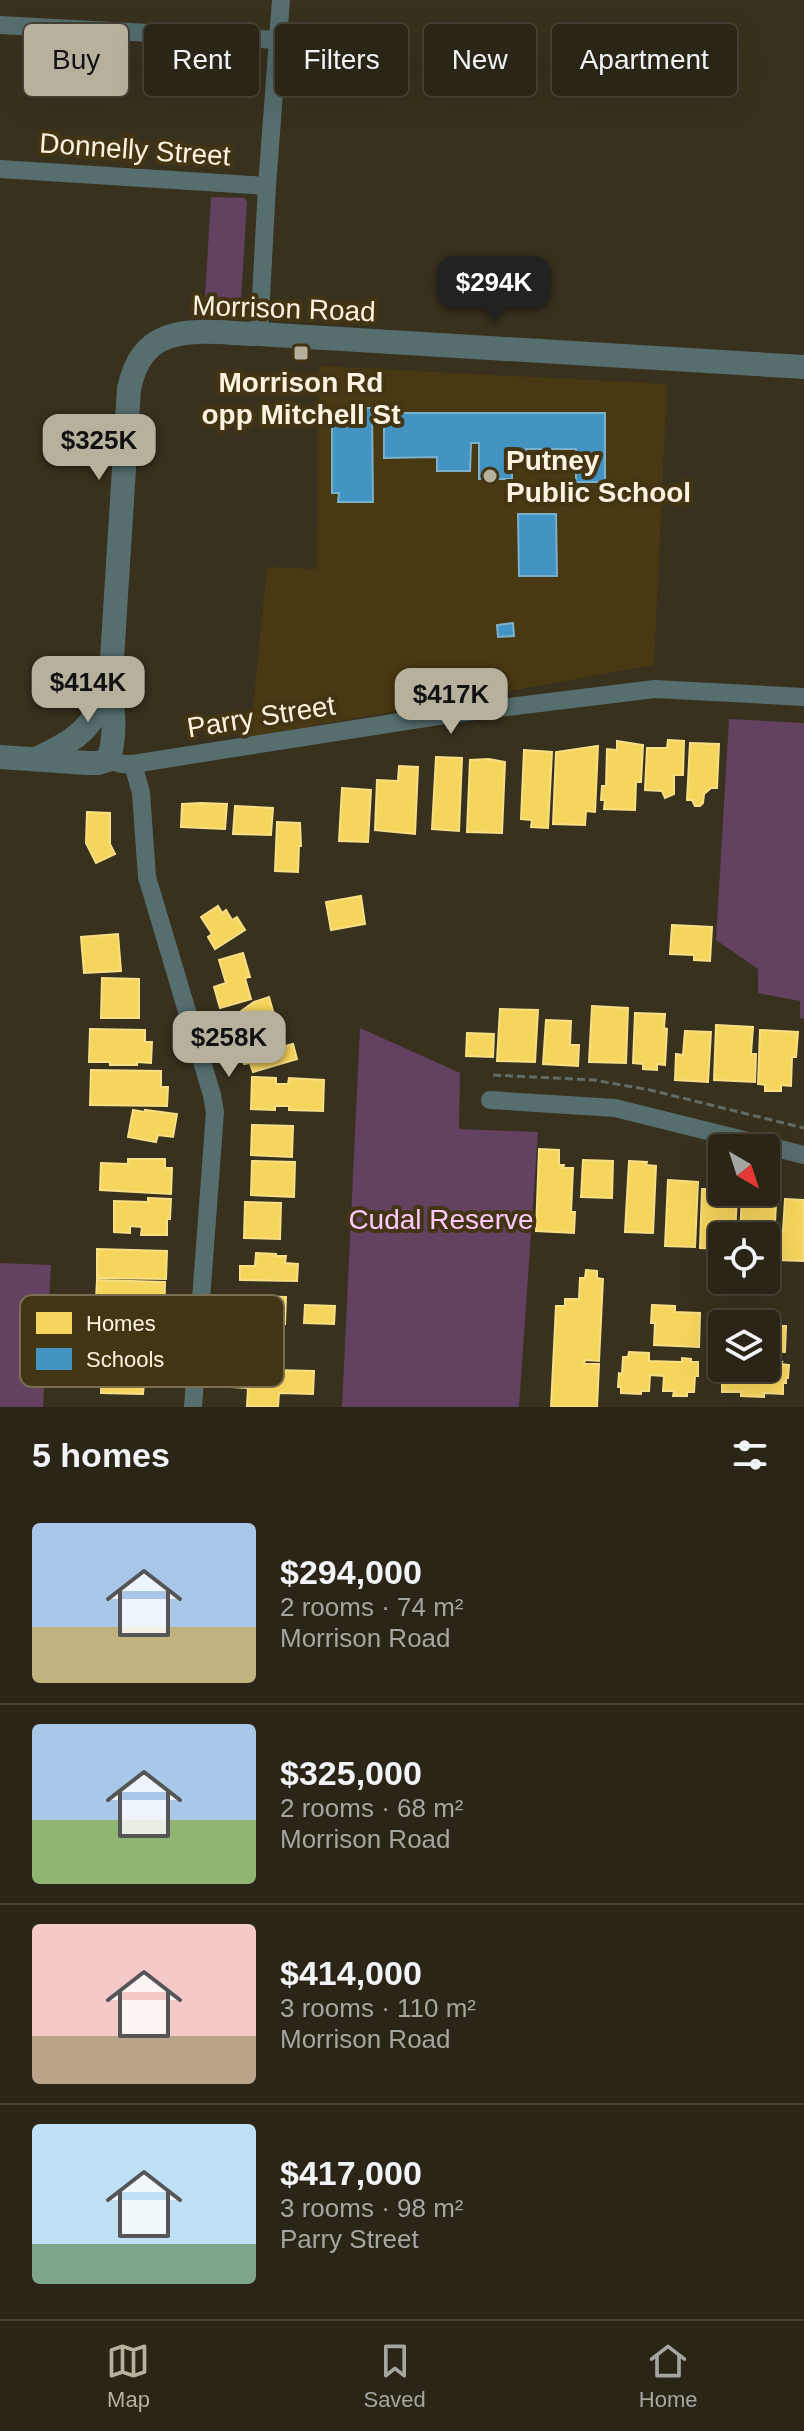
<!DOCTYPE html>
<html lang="en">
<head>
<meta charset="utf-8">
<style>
  :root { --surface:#2a2516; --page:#363123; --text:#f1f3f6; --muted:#a5a5a1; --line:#464235; --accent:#b7b09d }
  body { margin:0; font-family:Helvetica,sans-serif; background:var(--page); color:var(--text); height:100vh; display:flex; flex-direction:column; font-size:30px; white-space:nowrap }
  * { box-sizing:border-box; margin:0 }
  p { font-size:26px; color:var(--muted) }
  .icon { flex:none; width:44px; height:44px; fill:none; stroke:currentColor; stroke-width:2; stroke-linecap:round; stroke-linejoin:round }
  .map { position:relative; height:1407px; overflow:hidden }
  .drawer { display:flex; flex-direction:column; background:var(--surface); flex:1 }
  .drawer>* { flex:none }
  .hud { position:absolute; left:24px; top:24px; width:756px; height:72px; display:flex; gap:16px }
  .needle { width:52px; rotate:141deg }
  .fabs { position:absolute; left:708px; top:1134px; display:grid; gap:16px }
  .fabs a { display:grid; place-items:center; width:72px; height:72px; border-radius:8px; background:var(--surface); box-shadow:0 8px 32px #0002,0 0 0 2px var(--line); font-size:40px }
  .price { position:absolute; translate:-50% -68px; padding:0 18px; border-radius:16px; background:var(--accent); color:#111; font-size:26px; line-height:52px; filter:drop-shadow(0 2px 4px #0008) }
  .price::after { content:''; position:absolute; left:50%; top:48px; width:24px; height:18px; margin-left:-12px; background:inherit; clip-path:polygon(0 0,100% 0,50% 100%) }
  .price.active { background:#222; color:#fff }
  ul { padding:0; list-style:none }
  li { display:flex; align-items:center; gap:24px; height:200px; padding:0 32px }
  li+li { border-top:2px solid var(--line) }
  li span { display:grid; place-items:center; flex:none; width:224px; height:160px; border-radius:8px; color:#555 }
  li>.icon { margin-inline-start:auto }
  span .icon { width:96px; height:96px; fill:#fffc; stroke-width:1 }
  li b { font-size:34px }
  h2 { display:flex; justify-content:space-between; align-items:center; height:96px; padding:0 32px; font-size:34px }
  .chip { padding:0 28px; border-radius:8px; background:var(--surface); box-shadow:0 8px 32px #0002,0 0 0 2px var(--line); font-size:28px; line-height:72px }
  .chip.active { background:var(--accent); color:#111 }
  .tabs { display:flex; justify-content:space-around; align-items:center; height:112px; border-top:2px solid var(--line); background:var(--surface); font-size:22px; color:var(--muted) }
  .tabs a { display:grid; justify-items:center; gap:4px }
  .tabs .active { color:var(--accent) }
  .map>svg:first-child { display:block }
</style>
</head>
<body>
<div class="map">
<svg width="804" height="1407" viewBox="0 0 804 1407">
  <rect width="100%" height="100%" fill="#38311e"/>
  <!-- built -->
  <polygon fill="#493912" points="319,366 667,384 654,665 250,737 267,567 317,569"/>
  <!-- green -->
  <g fill="#634161">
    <polygon points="211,197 244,198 247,202 241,300 205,298"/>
    <polygon points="729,719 804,723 804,1019 800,1018 800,1001 758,993 758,969 716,940"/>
    <polygon points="360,1028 460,1073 459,1129 538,1132 519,1407 342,1407"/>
    <polygon points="0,1263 51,1265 43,1407 0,1407"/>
  </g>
  <!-- homes -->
  <g fill="#f6d55c" stroke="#f8de84" stroke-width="2">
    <polygon points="668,740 684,741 683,775 674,775 674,794 665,798 662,791 645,790 647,748 667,748"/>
    <polygon points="617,741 643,745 641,782 636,782 635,810 604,809 605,800 601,800 602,786 606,786 607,749 617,750"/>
    <polygon points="690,743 719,744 717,788 711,788 704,794 703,803 700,806 695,806 692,800 687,800"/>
    <polygon points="598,746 595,812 586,811 585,825 553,824 556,752"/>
    <polygon points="524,750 552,752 548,828 531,827 532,820 521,819"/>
    <polygon points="436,757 462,758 459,831 432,829"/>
    <polygon points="489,759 505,762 502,833 467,832 470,760"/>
    <polygon points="399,766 418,767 415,834 375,830 377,780 398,781"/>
    <polygon points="342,788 371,790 368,842 339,841"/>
    <polygon points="201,803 227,804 225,829 181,827 182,804"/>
    <polygon points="235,806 273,808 271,835 233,834"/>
    <polygon points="87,812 110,813 110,844 115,854 96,863 86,843"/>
    <polygon points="277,822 300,823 301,846 299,846 298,872 275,871"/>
    <polygon points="361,896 365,924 331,930 326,902"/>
    <polygon points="218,906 222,913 226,910 232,920 237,917 245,930 215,949 208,937 212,934 201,917"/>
    <polygon points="672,925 712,927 710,961 694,960 694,955 670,954"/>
    <polygon points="118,934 121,971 84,973 81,937"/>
    <polygon points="243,953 250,977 245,978 251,999 220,1008 214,987 226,983 219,960"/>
    <polygon points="102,978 139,979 139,1018 101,1018"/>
    <polygon points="269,997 279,1032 239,1044 233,1017 254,1002"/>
    <polygon points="592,1006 628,1008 626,1063 589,1062"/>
    <polygon points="500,1009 538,1010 535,1062 497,1061"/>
    <polygon points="635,1013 665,1014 664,1028 667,1029 665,1065 657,1064 657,1070 643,1069 643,1064 633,1063"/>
    <polygon points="546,1020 571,1021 570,1045 579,1045 578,1066 543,1064"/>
    <polygon points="716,1025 753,1027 751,1054 756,1054 755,1082 714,1080"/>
    <polygon points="90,1029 145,1030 145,1042 152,1042 151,1063 137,1062 137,1065 110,1065 110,1062 89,1062"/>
    <polygon points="760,1030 798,1032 796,1057 792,1057 791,1086 781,1085 781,1091 765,1091 765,1085 758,1084"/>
    <polygon points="685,1031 711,1032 708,1082 675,1080 676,1054 683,1055"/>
    <polygon points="467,1033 494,1034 493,1057 466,1056"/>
    <polygon points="279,1039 281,1047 293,1044 297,1059 253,1072 250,1063 244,1064 241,1050"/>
    <polygon points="91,1070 161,1071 161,1087 168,1087 167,1106 90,1105"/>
    <polygon points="252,1077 276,1078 276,1084 288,1084 289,1078 324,1080 323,1111 289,1110 289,1106 275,1106 275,1110 251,1109"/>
    <polygon points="133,1110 145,1112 145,1110 177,1114 173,1137 158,1135 156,1142 128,1137"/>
    <polygon points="252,1125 293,1126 292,1157 251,1155"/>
    <polygon points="539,1149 559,1150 559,1165 564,1165 563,1168 573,1168 571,1212 575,1212 574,1233 536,1231"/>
    <polygon points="128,1159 165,1159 165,1168 172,1168 171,1194 100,1190 101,1163 128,1164"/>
    <polygon points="583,1160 613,1161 612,1198 581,1197"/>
    <polygon points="252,1161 295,1162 294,1197 251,1195"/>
    <polygon points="629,1161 647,1162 646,1165 656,1166 653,1233 625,1232"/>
    <polygon points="668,1180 698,1182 695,1247 665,1246"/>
    <polygon points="702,1189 718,1189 718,1194 737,1195 735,1236 722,1236 722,1252 719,1252 720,1249 700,1248"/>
    <polygon points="742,1194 762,1195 762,1203 776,1204 773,1260 766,1259 766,1236 740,1236"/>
    <polygon points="148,1198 171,1199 170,1219 167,1219 167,1235 141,1235 142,1227 130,1226 130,1233 114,1232 114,1201 148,1202"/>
    <polygon points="785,1199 804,1200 803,1261 777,1260 778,1231 783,1231"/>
    <polygon points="245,1202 281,1203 280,1239 244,1238"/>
    <polygon points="97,1249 167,1251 166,1279 97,1278"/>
    <polygon points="256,1253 276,1254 276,1256 286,1256 285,1263 298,1264 297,1281 240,1280 240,1266 255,1266"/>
    <polygon points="586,1270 597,1271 597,1278 603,1279 599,1361 585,1360 584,1364 599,1364 597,1407 551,1407 556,1306 565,1306 565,1299 579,1299 580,1278 585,1278"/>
    <polygon points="97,1280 165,1282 164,1321 101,1319 102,1299 96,1299"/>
    <polygon points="249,1296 286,1297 285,1324 235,1323 235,1307 249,1307"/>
    <polygon points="305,1305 335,1306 334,1324 304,1323"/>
    <polygon points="652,1305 675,1306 675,1312 700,1313 699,1347 654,1345 655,1323 651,1323"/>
    <polygon points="738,1309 771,1311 770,1326 786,1326 785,1352 766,1351 766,1324 738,1324"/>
    <polygon points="629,1352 649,1353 649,1361 682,1362 682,1358 691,1359 691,1362 698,1362 698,1376 695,1376 694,1392 687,1392 687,1396 673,1396 674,1391 663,1391 664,1376 650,1375 649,1391 641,1391 641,1394 621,1393 621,1387 618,1387 619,1373 622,1374 623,1357 628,1357"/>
    <polygon points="766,1359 767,1364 782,1362 781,1364 789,1365 788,1378 786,1378 786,1383 783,1383 783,1394 764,1393 764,1397 741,1396 741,1392 722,1392 722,1380 719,1380 721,1360 722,1368 766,1368"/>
    <polygon points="102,1365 159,1366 158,1383 144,1382 143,1394 101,1393"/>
    <polygon points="233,1369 314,1371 313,1394 279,1393 278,1407 247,1406 248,1388 232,1387"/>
  </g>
  <!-- schools -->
  <g fill="#4393c3" stroke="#7ab0cc" stroke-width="2">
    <polygon points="345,408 372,408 373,502 338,502 339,493 332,493 332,413 346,412"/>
    <polygon points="384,413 605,413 605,482 576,482 576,449 526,449 526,463 512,463 512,479 479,479 479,443 471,443 470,471 437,471 437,457 384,458"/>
    <polygon points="518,514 556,514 557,576 519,576"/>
    <polygon points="513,623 514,636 498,637 497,625"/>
  </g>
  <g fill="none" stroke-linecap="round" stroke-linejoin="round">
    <!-- path -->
    <polyline stroke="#626c65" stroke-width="3" stroke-dasharray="8 4" stroke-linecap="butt" points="493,1075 594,1080 650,1090 804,1128"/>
    <!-- minor -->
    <g stroke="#566e6e" stroke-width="18">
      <polyline points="0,25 279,40"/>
      <polyline points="0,169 267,186"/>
      <polyline points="259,334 267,186 281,0"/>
      <polyline points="108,760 122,764 133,764 451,714 655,689 804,697"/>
      <polyline points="133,764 141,793 147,877 212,1095 215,1112 193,1407"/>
      <polyline points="490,1100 615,1108 804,1155"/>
    </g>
    <!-- tertiary -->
    <g stroke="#566e6e" stroke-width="24">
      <path d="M0 757 87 763H98L108 760C116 739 114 713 110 691L129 389C143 317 202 333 259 334L804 367"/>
      <path d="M38 758C77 740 89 730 110 691"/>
    </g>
  </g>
  <!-- markers -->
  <g fill="#b7b09d" stroke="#433514" stroke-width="3">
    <rect x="293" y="345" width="16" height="16" rx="4"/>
    <circle cx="490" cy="476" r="8"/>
  </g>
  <g text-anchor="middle" stroke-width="8" stroke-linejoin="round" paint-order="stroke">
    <!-- street labels -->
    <g font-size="28" fill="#fcf4e1" stroke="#433514">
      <text transform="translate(135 149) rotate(4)" y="10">Donnelly Street</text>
      <text transform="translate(284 308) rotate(2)" y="10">Morrison Road</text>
      <text transform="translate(261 716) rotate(-9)" y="10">Parry Street</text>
    </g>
    <!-- poi labels -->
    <g font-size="28" font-weight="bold" fill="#fcf4e1" stroke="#433514">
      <text x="301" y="392">Morrison Rd<tspan x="301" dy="32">opp Mitchell St</tspan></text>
      <text x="506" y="470" text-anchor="start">Putney<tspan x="506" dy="32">Public School</tspan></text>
    </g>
    <!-- park labels -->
    <g font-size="28" fill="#fec9ff" stroke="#433514">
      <text x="441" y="1229">Cudal Reserve</text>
    </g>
  </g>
  <!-- legend -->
  <rect x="20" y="1295" width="264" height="92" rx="12" fill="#433514" stroke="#7a6e52" stroke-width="2"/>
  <rect x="36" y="1312" width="36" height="22" fill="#f6d55c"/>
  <rect x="36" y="1348" width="36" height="22" fill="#4393c3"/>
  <g font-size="22" fill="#fcf4e1">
    <text x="86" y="1331">Homes</text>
    <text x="86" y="1367">Schools</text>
  </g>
</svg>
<div class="fabs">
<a><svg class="needle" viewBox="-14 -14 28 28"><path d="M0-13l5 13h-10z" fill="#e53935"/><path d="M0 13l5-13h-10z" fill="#a5a5a1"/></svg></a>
<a><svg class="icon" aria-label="locate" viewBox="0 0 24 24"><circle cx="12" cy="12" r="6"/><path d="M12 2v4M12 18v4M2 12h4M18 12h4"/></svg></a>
<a><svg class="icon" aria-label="layers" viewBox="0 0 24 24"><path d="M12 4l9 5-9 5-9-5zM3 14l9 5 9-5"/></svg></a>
</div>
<b class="price active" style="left:494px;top:324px">$294K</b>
<b class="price" style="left:99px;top:482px">$325K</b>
<b class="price" style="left:88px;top:724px">$414K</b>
<b class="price" style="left:451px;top:736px">$417K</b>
<b class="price" style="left:229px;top:1079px">$258K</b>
<div class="hud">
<a class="chip active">Buy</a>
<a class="chip">Rent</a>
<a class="chip">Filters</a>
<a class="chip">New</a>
<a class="chip">Apartment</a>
</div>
</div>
<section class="drawer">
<h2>5 homes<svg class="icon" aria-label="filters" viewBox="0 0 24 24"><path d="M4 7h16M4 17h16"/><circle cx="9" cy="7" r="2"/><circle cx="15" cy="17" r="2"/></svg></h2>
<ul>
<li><span style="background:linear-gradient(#a9c7e8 65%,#c2b280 0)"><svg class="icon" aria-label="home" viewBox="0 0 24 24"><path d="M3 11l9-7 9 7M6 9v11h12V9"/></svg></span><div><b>$294,000</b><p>2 rooms · 74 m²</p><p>Morrison Road</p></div></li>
<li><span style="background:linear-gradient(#a9c7e8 60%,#8fb573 0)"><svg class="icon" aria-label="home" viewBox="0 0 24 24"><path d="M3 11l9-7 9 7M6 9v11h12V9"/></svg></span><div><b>$325,000</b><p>2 rooms · 68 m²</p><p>Morrison Road</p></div></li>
<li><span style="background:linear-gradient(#f6c9c9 70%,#b9a48a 0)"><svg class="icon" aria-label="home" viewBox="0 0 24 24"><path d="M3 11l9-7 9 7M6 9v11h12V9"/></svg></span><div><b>$414,000</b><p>3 rooms · 110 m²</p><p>Morrison Road</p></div></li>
<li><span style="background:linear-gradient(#bfe0f5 75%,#7fa58c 0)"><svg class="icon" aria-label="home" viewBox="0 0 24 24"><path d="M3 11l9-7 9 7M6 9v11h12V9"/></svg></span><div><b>$417,000</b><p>3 rooms · 98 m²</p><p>Parry Street</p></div></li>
</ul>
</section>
<nav class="tabs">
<a class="active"><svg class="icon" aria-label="map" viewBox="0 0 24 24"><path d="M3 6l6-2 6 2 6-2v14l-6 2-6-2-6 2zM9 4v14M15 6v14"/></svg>Map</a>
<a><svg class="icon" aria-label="saved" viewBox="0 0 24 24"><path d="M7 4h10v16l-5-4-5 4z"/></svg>Saved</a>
<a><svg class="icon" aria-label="home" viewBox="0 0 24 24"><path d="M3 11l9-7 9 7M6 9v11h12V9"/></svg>Home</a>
</nav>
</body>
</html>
